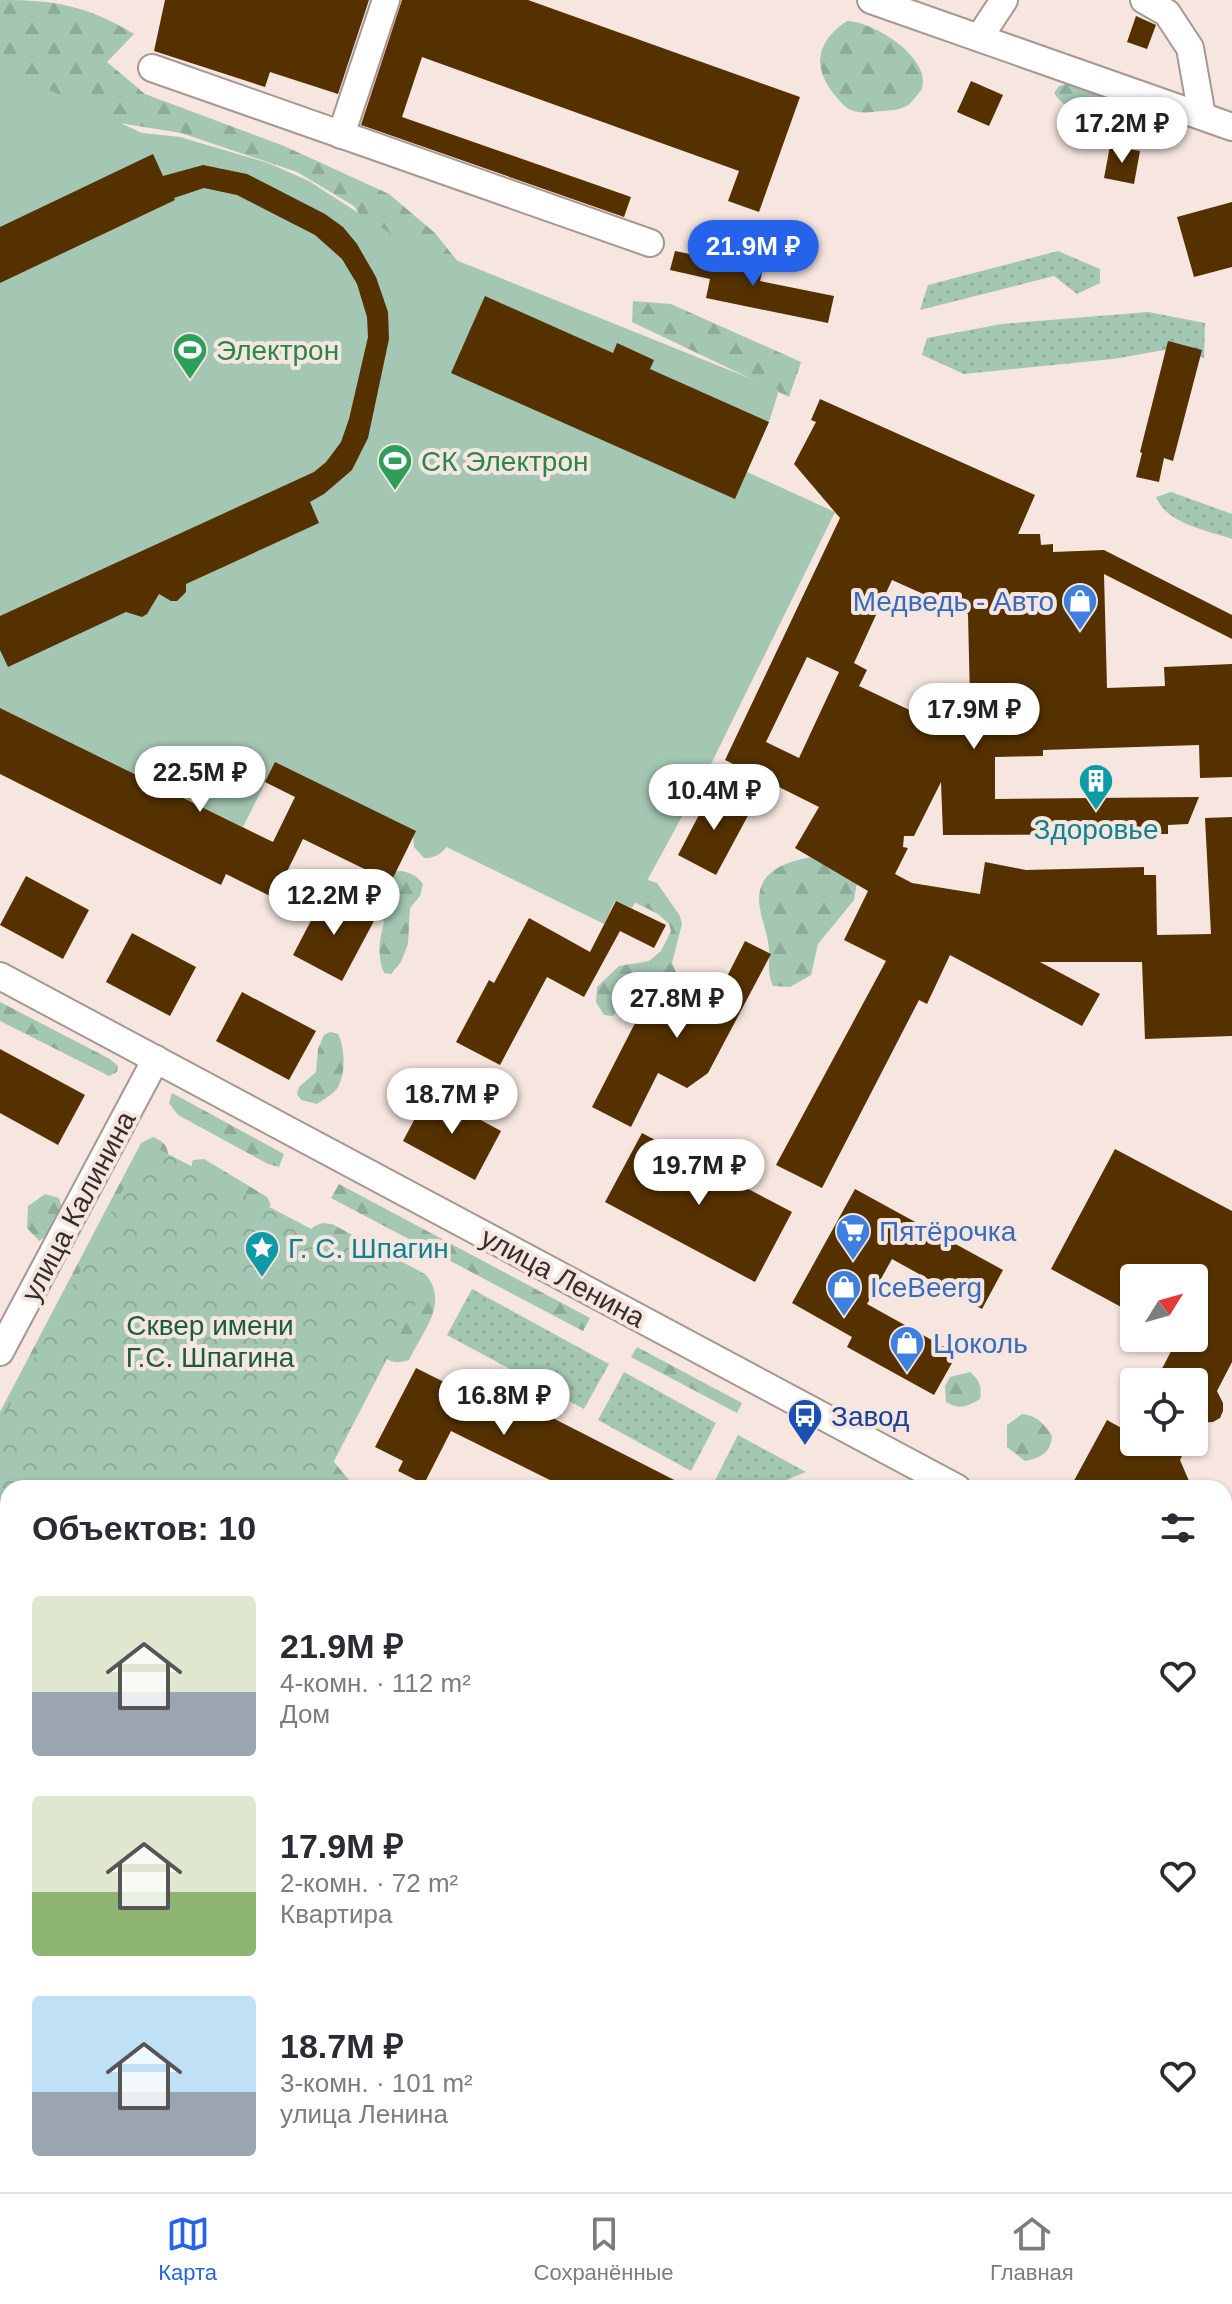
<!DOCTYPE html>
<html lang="ru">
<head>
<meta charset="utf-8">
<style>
  :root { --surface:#fff; --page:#f7f7f7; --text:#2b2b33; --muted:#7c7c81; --line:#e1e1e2; --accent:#2563eb }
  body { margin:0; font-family:Helvetica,sans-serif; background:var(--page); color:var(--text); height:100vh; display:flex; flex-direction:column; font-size:30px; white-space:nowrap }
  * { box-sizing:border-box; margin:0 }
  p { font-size:26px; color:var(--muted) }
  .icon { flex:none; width:44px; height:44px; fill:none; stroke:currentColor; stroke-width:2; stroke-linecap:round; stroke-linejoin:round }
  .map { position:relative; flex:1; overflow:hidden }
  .details { position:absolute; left:0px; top:1480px; width:1232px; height:712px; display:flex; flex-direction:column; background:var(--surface); border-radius:24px 24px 0 0; box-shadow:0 2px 6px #0004 }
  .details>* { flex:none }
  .needle { width:52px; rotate:53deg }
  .fabs { position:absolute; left:1120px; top:1264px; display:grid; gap:16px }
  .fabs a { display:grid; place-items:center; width:88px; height:88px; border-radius:8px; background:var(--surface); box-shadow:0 2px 6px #0004; font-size:40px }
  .price { position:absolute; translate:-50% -68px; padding:0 18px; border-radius:28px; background:#fff; color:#222; font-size:26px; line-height:52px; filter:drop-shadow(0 2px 4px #0008) }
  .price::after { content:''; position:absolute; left:50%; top:48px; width:24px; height:18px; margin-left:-12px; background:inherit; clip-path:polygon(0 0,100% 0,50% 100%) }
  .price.current { background:var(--accent); color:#fff }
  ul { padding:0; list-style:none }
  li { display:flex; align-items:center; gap:24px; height:200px; padding:0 32px }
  li span { display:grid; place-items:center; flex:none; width:224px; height:160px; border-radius:8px; color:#555 }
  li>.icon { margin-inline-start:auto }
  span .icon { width:96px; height:96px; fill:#fffc; stroke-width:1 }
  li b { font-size:34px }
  h2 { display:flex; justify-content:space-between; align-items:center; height:96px; padding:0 32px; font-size:34px }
  .dock { display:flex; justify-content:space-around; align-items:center; height:112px; border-top:2px solid var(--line); background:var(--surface); font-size:22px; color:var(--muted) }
  .dock a { display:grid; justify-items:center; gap:4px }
  .dock .current { color:var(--accent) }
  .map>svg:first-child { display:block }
</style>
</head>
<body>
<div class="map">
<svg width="1232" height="2192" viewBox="0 0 1232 2192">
  <defs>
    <pattern id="grass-dots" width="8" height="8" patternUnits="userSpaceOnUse" patternTransform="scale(2)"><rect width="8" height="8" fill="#a4c7b3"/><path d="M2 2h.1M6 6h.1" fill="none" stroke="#8eab9a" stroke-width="1.8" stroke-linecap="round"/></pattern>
    <pattern id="forest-firs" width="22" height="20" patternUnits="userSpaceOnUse" patternTransform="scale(2)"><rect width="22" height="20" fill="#a4c7b3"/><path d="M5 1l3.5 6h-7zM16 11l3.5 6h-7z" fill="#8eab9a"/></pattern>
    <pattern id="park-crowns" width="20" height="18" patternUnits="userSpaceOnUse" patternTransform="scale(2)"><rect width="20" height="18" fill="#a4c7b3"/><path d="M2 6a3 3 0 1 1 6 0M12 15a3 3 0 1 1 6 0" fill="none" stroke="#8eab9a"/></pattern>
  </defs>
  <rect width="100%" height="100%" fill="#f6e6df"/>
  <!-- grass -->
  <g fill="url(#grass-dots)">
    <polygon points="1058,251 1100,269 1100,283 1077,294 1054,276 920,310 928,285"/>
    <polygon points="1148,312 1205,323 1204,358 1170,349 1113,359 964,374 922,355 927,338 1002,324"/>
    <path d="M1171 492 1232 514V539C1206 530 1167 524 1156 497Z"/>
    <polygon points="472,1289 609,1364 584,1409 447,1335"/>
    <polygon points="624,1372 716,1423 691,1471 598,1420"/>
    <polygon points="738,1435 806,1472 767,1488 711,1488"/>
    <polygon points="1232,1951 1232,2025 1224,2040 1224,1966"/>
    <polygon points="1012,2184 1083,2184 1079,2192 1015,2192 1010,2189"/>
  </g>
  <!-- forest -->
  <g fill="url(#forest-firs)">
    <path d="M0 0C55 0 86 5 134 34L107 62 145 94 284 146 389 194 435 233 471 278 395 269 354 206 297 172 181 133 76 116 0 80Z"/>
    <path d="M847 21C872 21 932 57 922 89 922 89 915 98 914 99 906 110 895 110 881 111 872 112 860 114 851 110 844 107 838 99 833 93 812 65 817 41 847 21Z"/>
    <path d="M1067 84C1090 88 1118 92 1120 117 1095 124 1068 114 1054 93L1059 86Z"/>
    <polygon points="633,301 671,304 801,362 789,397 632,322"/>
    <path d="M412 824 455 837C446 848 439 859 424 858L414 847Z"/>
    <path d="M814 857 858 877 854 900 818 944 811 975 790 987 773 986C766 971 771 958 768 942 766 928 759 913 759 899 759 869 791 860 814 857Z"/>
    <path d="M389 871C402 870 415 872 423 884L420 896 410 908 408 944 401 962 391 974 384 973C377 955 379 941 384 922L365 898C366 884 377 878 389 871Z"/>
    <path d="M642 878 657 883 680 916 682 924 672 963 682 985 680 992C665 998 650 985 635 994 626 999 621 1010 612 1016L604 1015 596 1002 597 987 619 966 649 961 661 951 671 931 669 924 658 914 624 897Z"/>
    <polygon points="0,1002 110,1059 118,1066 117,1072 109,1076 0,1021"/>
    <path d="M330 1032 338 1034C345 1048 346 1073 338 1087 334 1094 324 1099 317 1104L301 1100 297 1094 299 1087 316 1072 318 1049 324 1035Z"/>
    <polygon points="172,1093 284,1154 279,1167 268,1164 178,1115 169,1103"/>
    <path d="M153 1137C165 1142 169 1147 168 1160L8 1488V1507L0 1503V1412L141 1143Z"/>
    <polygon points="204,1159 267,1197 271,1205 254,1221 188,1179 193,1160"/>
    <polygon points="339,1184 590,1318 583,1331 331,1198"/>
    <polygon points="45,1194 59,1198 64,1214 57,1229 39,1241 27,1228 28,1206"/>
    <path d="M322 1223 332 1224 425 1274C450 1302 423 1331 409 1360 396 1364 390 1363 380 1353L306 1241 313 1227Z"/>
    <polygon points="637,1347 742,1403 737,1413 631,1357"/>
    <path d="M970 1372C980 1380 982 1387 980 1399 967 1407 959 1410 946 1402L945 1386 950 1377Z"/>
    <path d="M1022 1414C1038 1416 1043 1423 1052 1436 1051 1453 1040 1458 1025 1461L1007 1447V1425Z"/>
    <polygon points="325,1451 349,1480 345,1488 297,1488"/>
    <polygon points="103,2184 170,2184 167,2192 98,2192"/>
  </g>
  <!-- park -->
  <polygon fill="url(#park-crowns)" points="147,1143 424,1288 320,1488 8,1488 8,1499 0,1494 0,1425"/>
  <!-- garden -->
  <polygon fill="#a4c7b3" points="0,67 142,133 180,137 268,163 309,181 391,234 779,390 769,422 747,472 835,512 713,760 632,908 615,901 604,924 275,763 243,827 0,708"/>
  <!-- water -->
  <polygon fill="#7fbbdc" points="1224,1788 1232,1793 1232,1870 1224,1866"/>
  <!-- building -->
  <g fill="#553100" fill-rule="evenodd">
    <polygon points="165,0 369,0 338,94 270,72 265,87 154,51"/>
    <polygon points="402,0 528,0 800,97 759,212 728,201 739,171 422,57 402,117 631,197 624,217 361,125"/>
    <polygon points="1136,16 1156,25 1147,49 1127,42"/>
    <polygon points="971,81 1003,95 989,126 957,112"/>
    <polygon points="1110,146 1140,151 1134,184 1104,178"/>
    <polygon points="153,154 163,176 203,165 247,174 325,214 343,227 357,244 376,277 388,312 389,339 368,438 352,470 324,494 310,502 319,523 186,584 186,592 177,601 171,601 159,594 147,614 142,617 126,612 8,667 0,650 0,616 314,472 326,462 341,442 349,419 368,337 367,317 357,284 342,259 315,235 237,195 204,188 174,198 175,200 0,283 0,227"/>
    <polygon points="1232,202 1232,267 1194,277 1177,217"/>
    <polygon points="675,251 763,269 760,281 834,296 828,323 706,298 710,279 670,270"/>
    <polygon points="485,296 613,353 617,343 654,360 650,369 769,422 735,499 451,373"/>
    <polygon points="1168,341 1202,350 1173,461 1164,458 1159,482 1136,477 1142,453 1140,452"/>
    <path d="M820 399 1035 495 1018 534H1040L1041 545 1053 544V552L1104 550 1232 615V639L1104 574 1107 688 1165 686 1164 667 1232 664V777L1200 778 1199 745 1043 750V756L995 757V799L1199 797 1188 824 1168 825V834L943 835 941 782 914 836H904L903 847 908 848 895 874 912 883 980 894 985 862 1026 870 1144 867V875H1156L1157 935 1211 934 1205 818 1232 817V1036L1145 1039 1142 962H1040L1100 994 1082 1026 950 955 927 1004 919 1000 822 1188 776 1165 886 961 844 940 868 891 795 848 819 807 725 760 840 518 794 464 816 422 811 420ZM892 580 968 614 970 700H961L962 735 859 686 867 670 854 663ZM807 657 839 672 799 758 766 742Z"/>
    <polygon points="0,708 273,842 295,797 265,782 275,762 416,831 391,882 303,839 274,898 226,874 221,885 0,774"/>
    <polygon points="712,790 751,810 716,875 678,855"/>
    <polygon points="26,876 89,910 63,959 0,925"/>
    <polygon points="326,892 375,919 342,981 293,955"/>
    <polygon points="616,901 666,925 654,948 620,931 584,997 547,977 500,1065 456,1042 489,980 494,983 529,918 590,952"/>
    <polygon points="132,933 196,967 170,1016 106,982"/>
    <polygon points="745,941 771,954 708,1073 687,1088 658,1073 631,1127 592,1107 653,988 707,1016"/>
    <polygon points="242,992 316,1031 289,1080 216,1041"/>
    <polygon points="0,1049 85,1095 58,1145 0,1113"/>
    <polygon points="429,1092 501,1131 475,1180 403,1141"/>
    <polygon points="642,1133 792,1212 755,1282 605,1202"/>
    <polygon points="1115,1149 1232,1211 1232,1362 1217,1391 1223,1403 1223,1411 1220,1418 1213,1422 1194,1423 1194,1382 1155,1382 1178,1338 1194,1338 1194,1278 1134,1278 1134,1314 1051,1269"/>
    <polygon points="855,1189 1003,1270 982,1309 892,1259 867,1304 957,1354 934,1395 847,1347 852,1337 792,1303"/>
    <polygon points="416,1368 462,1391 470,1376 690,1488 566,1488 451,1431 424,1484 398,1471 403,1461 375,1447"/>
    <polygon points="1107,1420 1134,1435 1134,1442 1189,1442 1180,1460 1192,1488 1070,1488"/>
  </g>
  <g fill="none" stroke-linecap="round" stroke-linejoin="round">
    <defs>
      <g id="minor">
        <polyline points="871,0 1232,127"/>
        <polyline points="1144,0 1167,13 1190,48 1202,116"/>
        <polyline points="979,38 1004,0"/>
        <polyline points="152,68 650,243"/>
        <polyline points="341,135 386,0"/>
        <polyline points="0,976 957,1488"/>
        <polyline points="0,1352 156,1059"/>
        <polyline points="1224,1612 1232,1598"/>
        <polyline points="1224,1629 1232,1633"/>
        <polyline points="0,1804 8,1809"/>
        <polyline points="874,2184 888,2192"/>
        <polyline points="906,2192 911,2184"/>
      </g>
    </defs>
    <!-- minor casing -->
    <use href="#minor" stroke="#a69791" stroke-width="30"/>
    <!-- minor -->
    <use href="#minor" stroke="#fff" stroke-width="26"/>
  </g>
  <!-- icons -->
  <defs>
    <symbol id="stadium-pin" viewBox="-11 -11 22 30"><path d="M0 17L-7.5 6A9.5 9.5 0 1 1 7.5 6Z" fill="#2e9e5b" stroke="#f6e6df"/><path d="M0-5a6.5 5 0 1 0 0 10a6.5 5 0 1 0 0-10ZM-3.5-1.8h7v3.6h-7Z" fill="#fff"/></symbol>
    <symbol id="shop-pin" viewBox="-11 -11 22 30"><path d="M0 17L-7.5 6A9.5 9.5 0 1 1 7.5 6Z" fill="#3f7fe0" stroke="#f6e6df"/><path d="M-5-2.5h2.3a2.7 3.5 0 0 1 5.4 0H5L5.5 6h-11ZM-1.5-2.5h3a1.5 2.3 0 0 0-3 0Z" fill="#fff"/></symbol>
    <symbol id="building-pin" viewBox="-11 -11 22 30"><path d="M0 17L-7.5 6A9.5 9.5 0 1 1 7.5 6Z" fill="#0f9aa8" stroke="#f6e6df"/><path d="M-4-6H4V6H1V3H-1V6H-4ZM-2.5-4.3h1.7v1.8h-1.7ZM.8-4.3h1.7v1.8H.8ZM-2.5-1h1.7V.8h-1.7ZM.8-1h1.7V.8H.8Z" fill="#fff"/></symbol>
    <symbol id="supermarket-pin" viewBox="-11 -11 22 30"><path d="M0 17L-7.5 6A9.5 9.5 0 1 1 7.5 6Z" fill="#3f7fe0" stroke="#f6e6df"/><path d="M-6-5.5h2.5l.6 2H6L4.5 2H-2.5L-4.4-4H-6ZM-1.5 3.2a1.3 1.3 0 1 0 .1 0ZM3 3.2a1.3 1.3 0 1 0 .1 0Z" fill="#fff"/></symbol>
    <symbol id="sight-pin" viewBox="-11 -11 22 30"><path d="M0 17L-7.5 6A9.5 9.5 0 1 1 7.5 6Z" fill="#0f9aa8" stroke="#f6e6df"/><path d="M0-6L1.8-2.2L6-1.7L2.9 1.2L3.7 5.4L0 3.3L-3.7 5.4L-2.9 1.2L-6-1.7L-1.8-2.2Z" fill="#fff"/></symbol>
    <symbol id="bus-pin" viewBox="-11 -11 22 30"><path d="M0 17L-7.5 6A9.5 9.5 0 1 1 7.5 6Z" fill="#1a4fb4" stroke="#f6e6df"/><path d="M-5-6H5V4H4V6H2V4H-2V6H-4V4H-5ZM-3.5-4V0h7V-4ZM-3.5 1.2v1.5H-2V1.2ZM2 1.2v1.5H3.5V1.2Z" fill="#fff"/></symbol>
  </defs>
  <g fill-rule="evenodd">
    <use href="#stadium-pin" x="170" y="330" width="40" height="54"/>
    <use href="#stadium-pin" x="375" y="441" width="40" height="54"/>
    <use href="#shop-pin" x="1060" y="581" width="40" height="54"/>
    <use href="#building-pin" x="1076" y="761" width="40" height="54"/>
    <use href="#supermarket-pin" x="833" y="1211" width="40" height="54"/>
    <use href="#sight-pin" x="242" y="1228" width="40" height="54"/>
    <use href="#shop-pin" x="824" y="1267" width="40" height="54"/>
    <use href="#shop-pin" x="887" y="1323" width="40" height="54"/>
    <use href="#bus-pin" x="785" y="1396" width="40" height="54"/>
  </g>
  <g text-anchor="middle" stroke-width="8" stroke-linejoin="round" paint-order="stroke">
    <!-- leisure labels -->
    <g font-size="28" fill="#27864d" stroke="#f6e6df" text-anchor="start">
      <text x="216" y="360">Электрон</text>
      <text x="421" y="471">СК Электрон</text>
    </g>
    <!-- shop labels -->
    <g font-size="28" fill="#366cbe" stroke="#f6e6df" text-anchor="start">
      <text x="1054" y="611" text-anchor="end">Медведь - Авто</text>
      <text x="879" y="1241">Пятёрочка</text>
      <text x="870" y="1297">IceBeerg</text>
      <text x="933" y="1353">Цоколь</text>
    </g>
    <!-- culture labels -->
    <g font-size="28" fill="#0d838f" stroke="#f6e6df">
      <text x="1096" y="839">Здоровье</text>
      <text x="288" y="1258" text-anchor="start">Г. С. Шпагин</text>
    </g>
    <!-- street labels -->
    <g font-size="28" fill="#342e2c" stroke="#f6e6df">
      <text transform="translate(78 1206) rotate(-62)" y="10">улица Калинина</text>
      <text transform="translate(563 1277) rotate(28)" y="10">улица Ленина</text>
    </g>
    <!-- park labels -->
    <g font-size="28" fill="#185e3e" stroke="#f6e6df">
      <text x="210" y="1335">Сквер имени<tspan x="210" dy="32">Г.С. Шпагина</tspan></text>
    </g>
    <!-- transit labels -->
    <g font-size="28" fill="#164399" stroke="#f6e6df" text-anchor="start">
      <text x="831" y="1426">Завод</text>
    </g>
  </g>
</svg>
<div class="fabs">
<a><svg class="needle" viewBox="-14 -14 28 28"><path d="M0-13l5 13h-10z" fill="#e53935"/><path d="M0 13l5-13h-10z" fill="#7c7c81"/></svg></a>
<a><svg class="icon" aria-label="locate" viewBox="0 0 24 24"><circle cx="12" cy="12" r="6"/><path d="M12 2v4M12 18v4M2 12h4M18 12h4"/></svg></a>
</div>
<b class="price" style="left:1122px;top:165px">17.2M ₽</b>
<b class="price current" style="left:753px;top:288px">21.9M ₽</b>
<b class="price" style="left:974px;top:751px">17.9M ₽</b>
<b class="price" style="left:200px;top:814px">22.5M ₽</b>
<b class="price" style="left:714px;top:832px">10.4M ₽</b>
<b class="price" style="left:334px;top:937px">12.2M ₽</b>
<b class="price" style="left:677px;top:1040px">27.8M ₽</b>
<b class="price" style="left:452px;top:1136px">18.7M ₽</b>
<b class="price" style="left:699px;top:1207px">19.7M ₽</b>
<b class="price" style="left:504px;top:1437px">16.8M ₽</b>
<section class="details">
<h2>Объектов: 10<svg class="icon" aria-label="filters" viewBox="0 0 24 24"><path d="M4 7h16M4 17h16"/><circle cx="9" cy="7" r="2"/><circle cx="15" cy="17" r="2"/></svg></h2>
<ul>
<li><span style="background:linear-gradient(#dfe7d0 60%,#9aa5b1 0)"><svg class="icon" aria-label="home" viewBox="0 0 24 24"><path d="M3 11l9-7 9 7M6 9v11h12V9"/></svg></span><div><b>21.9M ₽</b><p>4-комн. · 112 m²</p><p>Дом</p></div><svg class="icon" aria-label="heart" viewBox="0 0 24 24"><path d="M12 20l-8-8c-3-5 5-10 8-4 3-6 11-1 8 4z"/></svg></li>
<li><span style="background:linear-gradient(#dfe7d0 60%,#8fb573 0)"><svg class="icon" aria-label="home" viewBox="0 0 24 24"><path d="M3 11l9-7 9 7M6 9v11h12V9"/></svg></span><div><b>17.9M ₽</b><p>2-комн. · 72 m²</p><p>Квартира</p></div><svg class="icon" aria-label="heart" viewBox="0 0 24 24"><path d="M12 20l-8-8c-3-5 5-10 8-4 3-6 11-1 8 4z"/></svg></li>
<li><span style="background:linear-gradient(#bfe0f5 60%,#9aa5b1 0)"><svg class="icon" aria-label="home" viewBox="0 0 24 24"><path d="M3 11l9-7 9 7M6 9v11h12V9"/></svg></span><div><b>18.7M ₽</b><p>3-комн. · 101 m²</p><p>улица Ленина</p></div><svg class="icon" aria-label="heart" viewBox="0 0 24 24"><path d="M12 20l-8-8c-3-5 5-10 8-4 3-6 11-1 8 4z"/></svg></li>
</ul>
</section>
</div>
<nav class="dock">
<a class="current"><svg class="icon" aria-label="map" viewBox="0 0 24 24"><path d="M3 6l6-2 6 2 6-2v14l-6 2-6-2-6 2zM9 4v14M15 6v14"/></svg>Карта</a>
<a><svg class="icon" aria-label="saved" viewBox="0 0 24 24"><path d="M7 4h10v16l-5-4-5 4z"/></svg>Сохранённые</a>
<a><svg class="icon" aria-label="home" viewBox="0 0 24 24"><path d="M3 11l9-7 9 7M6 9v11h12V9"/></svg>Главная</a>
</nav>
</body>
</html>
